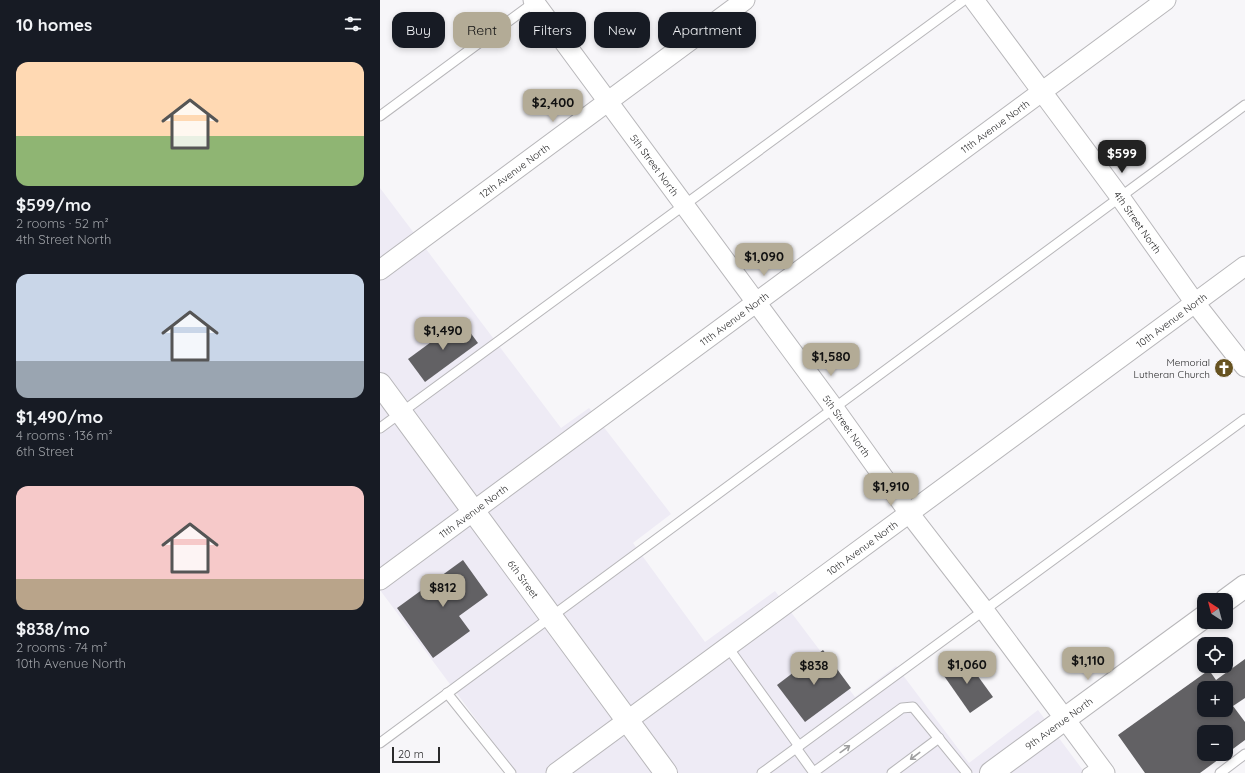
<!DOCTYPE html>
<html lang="en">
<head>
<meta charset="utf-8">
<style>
  :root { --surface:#171b24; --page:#20242c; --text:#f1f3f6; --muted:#9ea1a6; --accent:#b3ab96 }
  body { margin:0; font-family:Quicksand,sans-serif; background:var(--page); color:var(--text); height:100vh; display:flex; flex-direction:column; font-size:15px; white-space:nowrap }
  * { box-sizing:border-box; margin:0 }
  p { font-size:13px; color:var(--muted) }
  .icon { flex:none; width:22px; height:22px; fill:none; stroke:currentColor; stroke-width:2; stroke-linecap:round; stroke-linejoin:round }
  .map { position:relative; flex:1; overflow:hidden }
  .details { display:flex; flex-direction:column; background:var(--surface); width:380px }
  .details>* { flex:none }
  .top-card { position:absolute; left:12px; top:12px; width:380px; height:36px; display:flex; gap:8px }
  .needle { width:26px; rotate:324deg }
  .fabs { position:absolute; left:817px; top:593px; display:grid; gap:8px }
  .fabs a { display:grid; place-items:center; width:36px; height:36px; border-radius:8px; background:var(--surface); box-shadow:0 2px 6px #0003; font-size:20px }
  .scale { position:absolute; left:12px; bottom:10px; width:48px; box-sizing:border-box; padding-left:4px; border:2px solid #2a2a2b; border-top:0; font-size:11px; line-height:14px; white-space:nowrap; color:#2a2a2b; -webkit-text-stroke:3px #f7f6f9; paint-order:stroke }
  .price { position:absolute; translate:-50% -34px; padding:0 9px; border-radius:8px; background:var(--accent); color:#111; font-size:13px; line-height:26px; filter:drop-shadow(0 1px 2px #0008) }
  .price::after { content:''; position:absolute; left:50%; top:24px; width:12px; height:9px; margin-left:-6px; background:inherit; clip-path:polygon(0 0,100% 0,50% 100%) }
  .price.active { background:#222; color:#fff }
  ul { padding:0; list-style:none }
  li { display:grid; align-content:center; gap:8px; height:212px; padding:0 16px }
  li span { display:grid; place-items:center; height:124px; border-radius:12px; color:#555 }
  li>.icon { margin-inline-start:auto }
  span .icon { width:72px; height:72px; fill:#fffc; stroke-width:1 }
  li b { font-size:17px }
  h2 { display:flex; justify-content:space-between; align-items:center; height:48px; padding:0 16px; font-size:17px }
  .tag { padding:0 14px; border-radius:12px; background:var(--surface); box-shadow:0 2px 6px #0003; font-size:14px; line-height:36px }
  .tag.active { background:var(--accent); color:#111 }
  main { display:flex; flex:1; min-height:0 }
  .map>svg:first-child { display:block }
</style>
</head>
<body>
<main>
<section class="details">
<h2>10 homes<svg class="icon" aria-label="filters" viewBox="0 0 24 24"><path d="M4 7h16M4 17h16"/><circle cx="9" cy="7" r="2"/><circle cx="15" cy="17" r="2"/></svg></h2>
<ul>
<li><span style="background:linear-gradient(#ffd9b3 60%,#8fb573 0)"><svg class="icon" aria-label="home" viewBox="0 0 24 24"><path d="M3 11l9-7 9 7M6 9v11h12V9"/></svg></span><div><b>$599/mo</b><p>2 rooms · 52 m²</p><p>4th Street North</p></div></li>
<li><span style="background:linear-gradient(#c9d6e8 70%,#9aa5b1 0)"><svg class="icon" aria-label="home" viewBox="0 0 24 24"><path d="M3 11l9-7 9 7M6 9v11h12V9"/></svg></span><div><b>$1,490/mo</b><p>4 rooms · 136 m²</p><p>6th Street</p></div></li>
<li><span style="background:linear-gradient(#f6c9c9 75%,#b9a48a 0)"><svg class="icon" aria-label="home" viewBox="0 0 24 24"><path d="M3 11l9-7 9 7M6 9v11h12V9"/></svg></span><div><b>$838/mo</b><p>2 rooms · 74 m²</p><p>10th Avenue North</p></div></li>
</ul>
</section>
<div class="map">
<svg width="865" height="773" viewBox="0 0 865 773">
  <rect width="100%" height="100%" fill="#f7f6f9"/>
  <!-- built -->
  <polygon fill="#eeebf5" points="0,188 181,428 209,408 291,514 253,543 325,642 395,591 475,697 516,666 589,763 658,710 705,773 136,773 0,590"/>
  <!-- building -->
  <g fill="#626164" fill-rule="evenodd">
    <polygon points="81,320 98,343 45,382 28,359"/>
    <polygon points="83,560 108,595 79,616 90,631 53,658 17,608"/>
    <polygon points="443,650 471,688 425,722 397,685"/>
    <polygon points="584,657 613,697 590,713 562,673"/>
    <path d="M865 659V698L853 706 865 722V740L846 754V732H824V754H846L820 773H765L738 735 829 670 836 680ZM824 688H846V710H824Z"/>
  </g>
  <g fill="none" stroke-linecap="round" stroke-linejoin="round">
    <defs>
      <g id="service">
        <polyline points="0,116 156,1"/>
        <polyline points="0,428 584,0"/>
        <polyline points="347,646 419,746"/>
        <polyline points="67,693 131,773"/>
        <polyline points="0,743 865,105"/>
        <polyline points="416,748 434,773"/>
        <polyline points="434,772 522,708 533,707 587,773"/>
        <polyline points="382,773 865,419"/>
        <polyline points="512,773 559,738"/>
        <polyline points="707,773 719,765"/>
        <polyline points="840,773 865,754"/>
      </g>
      <g id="minor">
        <path id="s1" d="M153 0 454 408 529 513 604 610 725 773"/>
        <path id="s2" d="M594 0 740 197 815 303 865 367"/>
        <path id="s3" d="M0 270 365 0"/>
        <path id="s4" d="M0 580 786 0"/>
        <path id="s5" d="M176 773 865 266"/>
      </g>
      <g id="tertiary">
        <polyline points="846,600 865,586"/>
        <path id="s6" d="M611 773 824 617"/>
      </g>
      <g id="primary">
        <path id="s7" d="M0 384 286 773"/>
      </g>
    </defs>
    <!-- service casing -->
    <use href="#service" stroke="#b8b7ba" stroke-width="11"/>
    <!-- minor casing -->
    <use href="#minor" stroke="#b8b7ba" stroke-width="21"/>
    <!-- tertiary casing -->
    <use href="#tertiary" stroke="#b8b7ba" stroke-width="24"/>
    <!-- primary casing -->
    <use href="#primary" stroke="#b8b7ba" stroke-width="24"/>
    <!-- service -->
    <use href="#service" stroke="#fff" stroke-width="9"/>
    <!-- minor -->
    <use href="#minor" stroke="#fff" stroke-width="19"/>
    <!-- tertiary -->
    <use href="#tertiary" stroke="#fff" stroke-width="22"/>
    <!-- primary -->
    <use href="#primary" stroke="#fff" stroke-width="22"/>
  </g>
  <!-- one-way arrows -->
  <defs><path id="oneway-shaft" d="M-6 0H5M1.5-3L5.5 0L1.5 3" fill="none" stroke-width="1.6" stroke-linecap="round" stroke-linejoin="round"/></defs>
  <g stroke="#9f9fa0">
    <use href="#oneway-shaft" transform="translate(465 749) rotate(-36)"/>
    <use href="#oneway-shaft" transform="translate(535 756) rotate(143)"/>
  </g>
  <!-- icons -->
  <defs>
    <symbol id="church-disc" viewBox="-11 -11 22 22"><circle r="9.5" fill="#675321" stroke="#f7f6f9"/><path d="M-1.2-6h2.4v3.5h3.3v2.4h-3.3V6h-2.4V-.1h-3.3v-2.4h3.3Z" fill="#fff"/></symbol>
  </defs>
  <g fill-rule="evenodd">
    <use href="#church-disc" x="833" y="357" width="22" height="22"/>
  </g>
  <g text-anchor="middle" stroke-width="4" stroke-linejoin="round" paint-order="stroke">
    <!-- street labels -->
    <g font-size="10" fill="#2a2a2b" stroke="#f7f6f9">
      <text dy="4" stroke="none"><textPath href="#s4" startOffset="764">11th Avenue North</textPath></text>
      <text dy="4" stroke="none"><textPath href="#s1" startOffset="205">5th Street North</textPath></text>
      <text dy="4" stroke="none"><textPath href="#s3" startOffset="167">12th Avenue North</textPath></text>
      <text dy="4" stroke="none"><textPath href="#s2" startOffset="276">4th Street North</textPath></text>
      <text dy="4" stroke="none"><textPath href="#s4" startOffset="440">11th Avenue North</textPath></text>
      <text dy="4" stroke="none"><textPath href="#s5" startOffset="764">10th Avenue North</textPath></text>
      <text dy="4" stroke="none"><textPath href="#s1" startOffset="529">5th Street North</textPath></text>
      <text dy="4" stroke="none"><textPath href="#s4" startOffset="116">11th Avenue North</textPath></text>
      <text dy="4" stroke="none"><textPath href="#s5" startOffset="380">10th Avenue North</textPath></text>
      <text dy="4" stroke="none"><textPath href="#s7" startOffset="242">6th Street</textPath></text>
      <text dy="4" stroke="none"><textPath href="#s6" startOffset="84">9th Avenue North</textPath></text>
    </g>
    <!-- poi labels -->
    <g font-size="10" fill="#2a2a2b" stroke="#f7f6f9" text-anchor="end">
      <text x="830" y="366">Memorial<tspan x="830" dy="12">Lutheran Church</tspan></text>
    </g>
  </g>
</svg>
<div class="fabs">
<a><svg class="needle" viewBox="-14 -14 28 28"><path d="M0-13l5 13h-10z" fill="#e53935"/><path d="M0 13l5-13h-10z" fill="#9ea1a6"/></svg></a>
<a><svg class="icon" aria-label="locate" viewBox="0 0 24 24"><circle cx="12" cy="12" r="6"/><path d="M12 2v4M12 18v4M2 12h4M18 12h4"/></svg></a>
<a>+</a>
<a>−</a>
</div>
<div class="scale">20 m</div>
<b class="price" style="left:173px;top:123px">$2,400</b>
<b class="price active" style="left:742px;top:174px">$599</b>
<b class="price" style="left:384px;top:277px">$1,090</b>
<b class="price" style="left:63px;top:351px">$1,490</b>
<b class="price" style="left:451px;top:377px">$1,580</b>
<b class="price" style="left:511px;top:507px">$1,910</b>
<b class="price" style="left:63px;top:608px">$812</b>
<b class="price" style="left:708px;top:681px">$1,110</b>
<b class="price" style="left:587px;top:685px">$1,060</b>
<b class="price" style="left:434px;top:686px">$838</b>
<div class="top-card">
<a class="tag">Buy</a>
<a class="tag active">Rent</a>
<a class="tag">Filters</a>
<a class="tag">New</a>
<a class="tag">Apartment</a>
</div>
</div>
</main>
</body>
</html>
